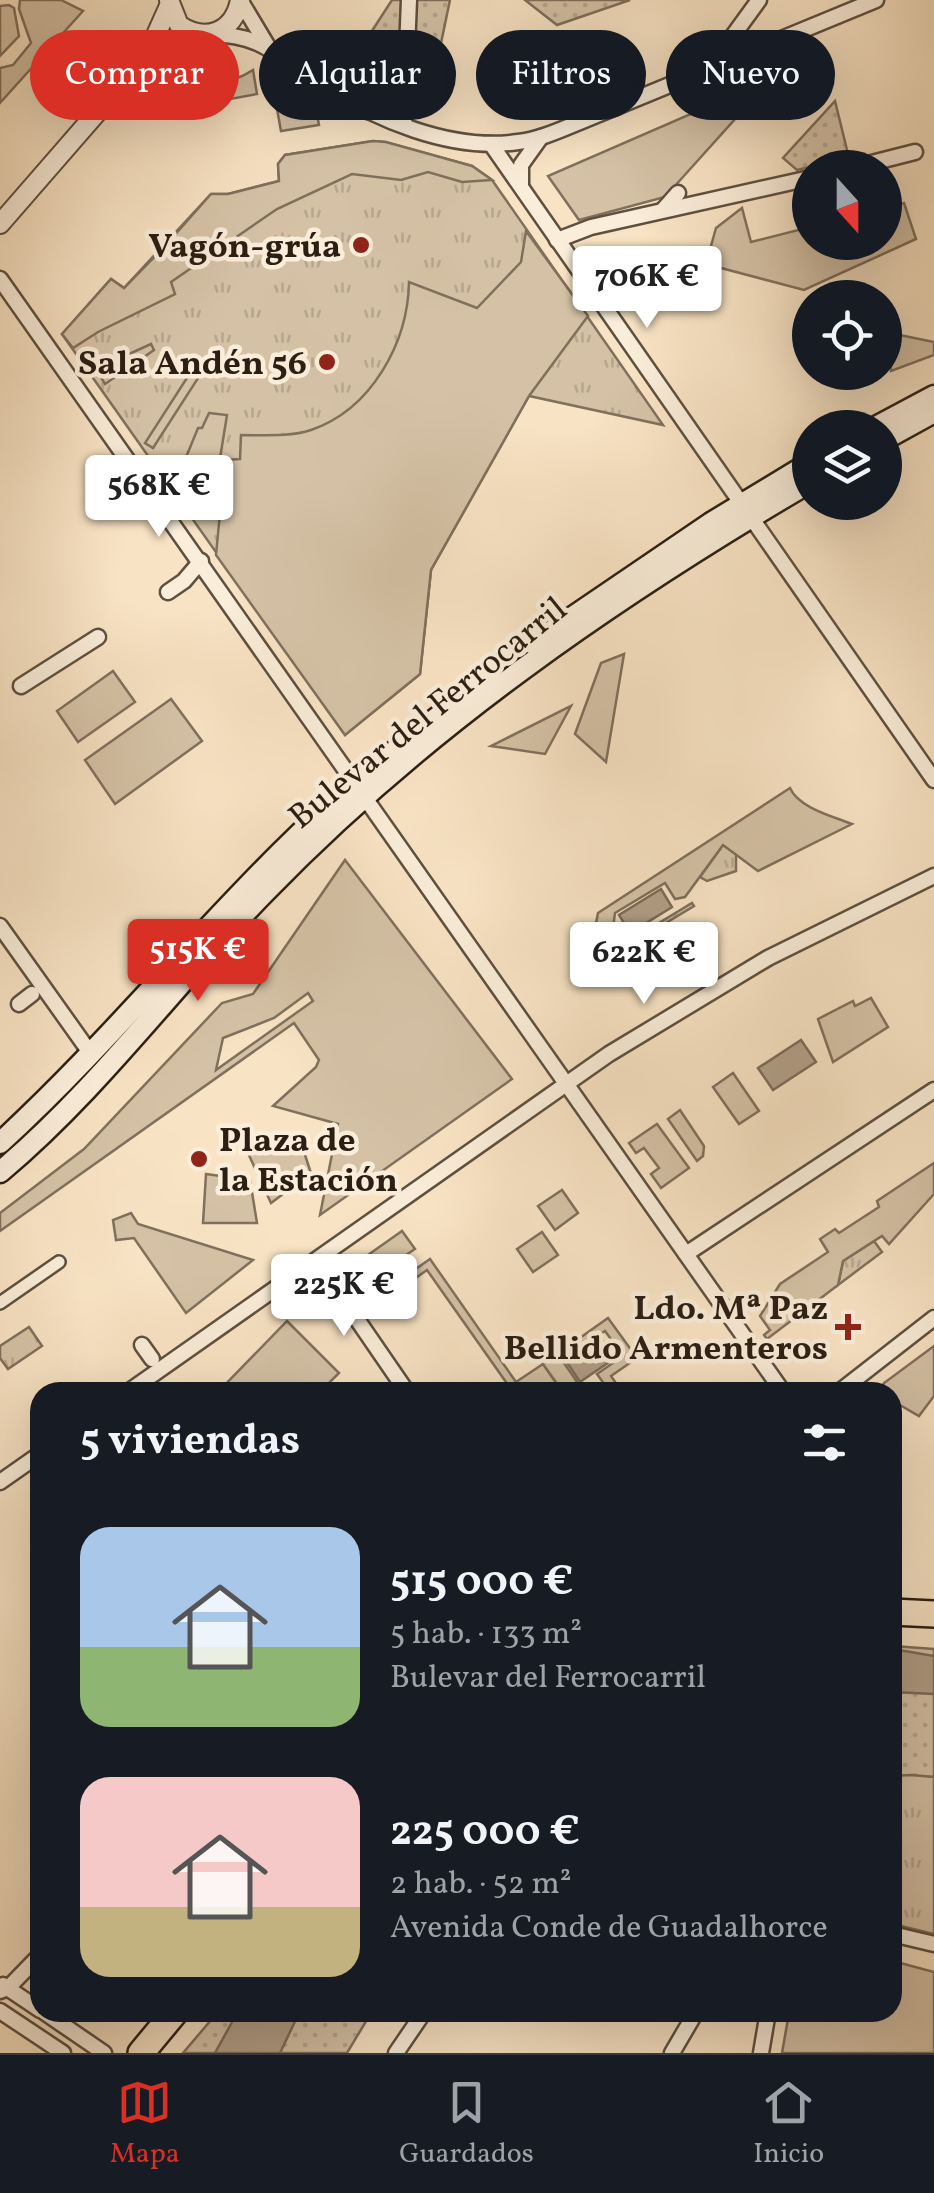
<!DOCTYPE html>
<html lang="es">
<head>
<meta charset="utf-8">
<style>
  :root { --surface:#171b24; --page:#242831; --text:#f1f3f6; --muted:#9ea1a6; --line:#363941; --accent:#d93025 }
  body { margin:0; font-family:Vollkorn,serif; background:var(--page); color:var(--text); height:100vh; display:flex; flex-direction:column; font-size:38px; white-space:nowrap }
  * { box-sizing:border-box; margin:0 }
  p { font-size:32px; color:var(--muted) }
  .icon { flex:none; width:55px; height:55px; fill:none; stroke:currentColor; stroke-width:2; stroke-linecap:round; stroke-linejoin:round }
  .map { position:relative; flex:1; overflow:hidden }
  .side { position:absolute; left:30px; top:1382px; width:872px; height:640px; display:flex; flex-direction:column; background:var(--surface); border-radius:30px; box-shadow:0 10px 40px #0002 }
  .side>* { flex:none }
  .hud { position:absolute; left:30px; top:30px; width:875px; height:90px; display:flex; gap:20px }
  .needle { width:65px; rotate:159deg }
  .fabs { position:absolute; left:792px; top:150px; display:grid; gap:20px }
  .fabs a { display:grid; place-items:center; width:110px; height:110px; border-radius:50%; background:var(--surface); box-shadow:0 10px 40px #0002; font-size:50px }
  .price { position:absolute; translate:-50% -85px; padding:0 22px; border-radius:10px; background:#fff; color:#222; font-size:32px; line-height:65px; filter:drop-shadow(0 2px 5px #0008) }
  .price::after { content:''; position:absolute; left:50%; top:60px; width:30px; height:22px; margin-left:-15px; background:inherit; clip-path:polygon(0 0,100% 0,50% 100%) }
  .price.active { background:var(--accent); color:#fff }
  ul { padding:0; list-style:none }
  li { display:flex; align-items:center; gap:30px; height:250px; padding:0 50px }
  li span { display:grid; place-items:center; flex:none; width:280px; height:200px; border-radius:30px; color:#555 }
  li>.icon { margin-inline-start:auto }
  span .icon { width:120px; height:120px; fill:#fffc; stroke-width:1 }
  li b { font-size:42px }
  h2 { display:flex; justify-content:space-between; align-items:center; height:120px; padding:0 50px; font-size:42px }
  .tag { padding:0 35px; border-radius:45px; background:var(--surface); box-shadow:0 10px 40px #0002; font-size:35px; line-height:90px }
  .tag.active { background:var(--accent); color:#fff }
  .dock { display:flex; justify-content:space-around; align-items:center; height:140px; border-top:2px solid var(--line); background:var(--surface); font-size:28px; color:var(--muted) }
  .dock a { display:grid; justify-items:center; gap:5px }
  .dock .active { color:var(--accent) }
  .map>svg:first-child { display:block }
</style>
</head>
<body>
<div class="map">
<svg width="934" height="2053" viewBox="0 0 934 2053">
  <defs>
    <pattern id="grass-dots" width="8" height="8" patternUnits="userSpaceOnUse" patternTransform="scale(2.5)"><rect width="8" height="8" fill="#d5c2a6"/><path d="M2 2h.1M6 6h.1" fill="none" stroke="#b7a68e" stroke-width="1.8" stroke-linecap="round"/></pattern>
    <pattern id="park-tufts" width="24" height="20" patternUnits="userSpaceOnUse" patternTransform="scale(2.5)"><rect width="24" height="20" fill="#d5c2a6"/><path d="M3 7l-1-3M5 7V3M7 7l1-3M15 17l-1-3M17 17v-4M19 17l1-3" fill="none" stroke="#b7a68e"/></pattern>
  </defs>
  <rect width="100%" height="100%" fill="#f8e3c4"/>
  <filter id="stains"><feTurbulence type="fractalNoise" baseFrequency=".002" numOctaves="4"/><feColorMatrix values="0 0 0 0 .2 0 0 0 0 .09 0 0 0 0 .02 0 0 0 .5 -.17"/></filter>
  <radialGradient id="worn" r=".72"><stop offset=".6" stop-color="#630" stop-opacity="0"/><stop offset="1" stop-color="#630" stop-opacity=".3"/></radialGradient>
  <!-- grass -->
  <g fill="url(#grass-dots)" stroke="#80705c" stroke-width="2.5">
    <polygon points="392,0 450,0 430,96 391,69 368,37"/>
    <polygon points="525,0 630,0 557,25"/>
    <polygon points="835,101 849,158 797,170 783,158"/>
    <polygon points="692,903 694,906 609,957 614,922 629,941"/>
    <polygon points="893,1646 934,1649 934,1777 893,1776"/>
    <polygon points="217,2013 371,2013 347,2053 183,2053"/>
  </g>
  <!-- park -->
  <g fill="url(#park-tufts)" stroke="#80705c" stroke-width="2.5">
    <polygon points="373,141 385,142 472,166 492,180 663,425 529,396 431,570 420,674 345,735 62,334 111,279 124,288 211,194 228,194 279,181 278,164 285,155"/>
    <polygon points="723,845 736,854 736,871 707,881 700,877"/>
    <polygon points="874,1241 882,1252 838,1285 843,1261"/>
    <polygon points="29,1327 42,1346 8,1369 0,1358 0,1346"/>
    <polygon points="543,1364 561,1390 523,1392 516,1382"/>
    <polygon points="911,1775 934,1777 934,1934 893,1924 893,1776"/>
  </g>
  <!-- garden -->
  <g fill="#d5c2a6" stroke="#80705c" stroke-width="2.5" fill-rule="evenodd">
    <polygon points="20,0 61,0 83,11 0,103 0,68 13,65 31,43 19,9"/>
    <polygon points="9,5 14,8 19,36 0,56 0,6"/>
    <path d="M253 70 257 94 203 104 179 81 184 76C208 87 230 85 253 70Z"/>
    <polygon points="771,79 665,197 579,220 548,176"/>
    <polygon points="293,96 295,107 306,105 307,115 317,114 319,125 281,131 275,98"/>
    <polygon points="373,141 386,142 472,166 492,180 462,182 428,172 401,180 352,174 277,209 171,282 175,294 98,332 73,348 62,334 111,279 124,288 165,246 211,194 228,194 279,181 278,164 285,155"/>
    <polygon points="904,203 916,239 804,290 706,264 716,228 742,208 751,242 810,227 810,242 885,242 885,208"/>
    <path d="M526 231 588 316 529 396 431 570 420 674 345 735 216 555 225 460 240 459 241 435C263 435 291 437 311 430 372 409 408 342 409 282L477 308 521 262Z"/>
    <polygon points="890,333 934,342 934,355 891,371"/>
    <polygon points="151,344 154,350 105,384 96,369"/>
    <polygon points="194,367 202,372 153,448 145,443"/>
    <polygon points="209,413 227,415 211,514 189,510 173,489 198,428 202,428"/>
    <polygon points="624,654 606,762 575,734 601,663"/>
    <polygon points="113,671 135,702 78,742 57,711"/>
    <polygon points="171,699 202,741 115,804 85,760"/>
    <polygon points="571,706 545,754 491,746"/>
    <path d="M790 788C799 808 832 816 852 824L758 871 723 845 685 897 675 899 665 883 615 913 609 957 587 970 598 913Z"/>
    <path d="M345 860 512 1079 320 1215 338 1124 273 1106 316 1067 319 1060 294 1023 0 1231V1213L84 1149 222 1003 253 994ZM308 993 313 1001 216 1070 223 1038 274 1018Z"/>
    <polygon points="871,998 888,1027 833,1062 818,1019 853,1001 855,1006"/>
    <polygon points="733,1073 759,1111 739,1124 713,1087"/>
    <polygon points="680,1110 704,1146 703,1156 697,1161 668,1119"/>
    <polygon points="657,1124 689,1168 661,1188 651,1174 659,1168 644,1148 636,1153 629,1143"/>
    <polygon points="301,1143 311,1173 271,1203 248,1153"/>
    <polygon points="934,1163 934,1194 889,1244 882,1236 843,1261 838,1285 767,1339 764,1335 770,1330 760,1316 780,1284 828,1252 820,1239 835,1229 839,1233 879,1207 877,1201"/>
    <polygon points="206,1174 250,1180 257,1223 203,1223"/>
    <polygon points="562,1190 578,1213 555,1230 538,1206"/>
    <polygon points="131,1213 138,1224 253,1260 186,1313 134,1238 116,1240 113,1220"/>
    <polygon points="402,1231 415,1249 370,1279 358,1262"/>
    <polygon points="542,1232 558,1255 533,1272 517,1249"/>
    <polygon points="430,1259 516,1382 523,1392 513,1392 427,1270 385,1300 380,1294"/>
    <polygon points="608,1318 637,1358 611,1376 620,1389 610,1392 597,1374 623,1356 605,1331 562,1360 584,1392 563,1392 543,1364"/>
    <polygon points="287,1321 339,1373 320,1392 218,1392"/>
    <polygon points="934,1346 934,1396 919,1416 893,1401 892,1392 878,1392 884,1383"/>
    <polygon points="893,1961 934,1972 934,2053 782,2053 789,2013 892,2012"/>
  </g>
  <!-- water -->
  <g fill="#b2a088" stroke="#7c6c59" stroke-width="2.5">
    <polygon points="661,889 672,907 630,933 619,915"/>
    <polygon points="801,1040 816,1062 773,1090 758,1068"/>
    <polygon points="602,1340 615,1358 580,1382 568,1364"/>
    <polygon points="893,1649 934,1656 934,1694 893,1692"/>
    <polygon points="237,2013 237,2012 299,2013 280,2053 215,2053"/>
  </g>
  <g fill="none" stroke-linecap="round" stroke-linejoin="round">
    <defs>
      <polyline id="pedestrian" points="0,1303 59,1262"/>
      <g id="minor">
        <polyline points="240,0 267,45"/>
        <path d="M210 34C266 35 276 57 320 84 375 119 451 152 518 142 536 140 553 133 570 126L876 0"/>
        <polyline points="708,70 759,0"/>
        <polyline points="367,111 388,102 406,83"/>
        <polyline points="404,124 409,0"/>
        <polyline points="491,144 934,780"/>
        <polyline points="852,168 915,152"/>
        <polyline points="521,185 521,165 541,137"/>
        <polyline points="663,210 678,193"/>
        <polyline points="557,240 591,227 810,178"/>
        <polyline points="0,279 783,1392"/>
        <polyline points="168,592 184,581 201,561"/>
        <polyline points="21,686 98,637"/>
        <polyline points="0,926 91,1054"/>
        <polyline points="19,1004 32,994"/>
        <polyline points="686,1254 934,1090"/>
        <polyline points="317,1261 407,1392"/>
        <polyline points="142,1345 152,1359"/>
        <polyline points="128,1392 609,1054 768,958 934,876"/>
        <polyline points="839,1392 934,1318"/>
        <polyline points="0,1482 40,1454"/>
        <polyline points="892,1934 934,1944"/>
        <polyline points="3,1985 40,2010"/>
        <polyline points="0,1991 8,1988 40,1955"/>
        <polyline points="0,2011 63,2053"/>
        <polyline points="44,2012 104,2053"/>
        <polyline points="396,2053 424,2012"/>
        <polyline points="672,2053 696,2012"/>
        <polyline points="761,2053 768,2012"/>
      </g>
      <g id="tertiary">
        <path d="M169 0 179 25C206 43 234 32 240 0"/>
        <polyline points="147,55 169,6"/>
        <polyline points="0,224 147,55 195,34"/>
      </g>
      <g id="secondary">
        <polyline points="874,428 934,396"/>
        <polyline points="885,439 934,412"/>
        <polyline points="533,644 711,523 810,463"/>
        <path d="M0 1143C99 1052 185 948 280 853 345 788 418 732 490 677"/>
        <path d="M0 1172C100 1088 175 983 266 891 425 727 614 597 810 482"/>
      </g>
      <g id="trunk">
        <polyline points="892,1612 934,1614"/>
        <polyline points="141,2053 175,2012"/>
      </g>
    </defs>
    <!-- pedestrian casing -->
    <use href="#pedestrian" stroke="#5e503f" stroke-width="16"/>
    <!-- minor casing -->
    <use href="#minor" stroke="#5e503f" stroke-width="19"/>
    <!-- tertiary casing -->
    <use href="#tertiary" stroke="#5e503f" stroke-width="22"/>
    <!-- secondary casing -->
    <use href="#secondary" stroke="#2b1f13" stroke-width="25"/>
    <!-- trunk casing -->
    <use href="#trunk" stroke="#2b1f13" stroke-width="30"/>
    <!-- pedestrian -->
    <use href="#pedestrian" stroke="#faedd9" stroke-width="11"/>
    <!-- minor -->
    <use href="#minor" stroke="#faedd9" stroke-width="14"/>
    <!-- tertiary -->
    <use href="#tertiary" stroke="#faedd9" stroke-width="18"/>
    <!-- secondary -->
    <use href="#secondary" stroke="#faedd9" stroke-width="20"/>
    <!-- trunk -->
    <use href="#trunk" stroke="#f8e3c4" stroke-width="25"/>
  </g>
  <!-- markers -->
  <g fill="#8f2418" stroke="#faedd9" stroke-width="4">
    <circle cx="361" cy="245" r="10"/>
    <circle cx="327" cy="362" r="10"/>
    <circle cx="199" cy="1159" r="10"/>
    <path d="M843 1312h10v10h10v10h-10v10h-10v-10h-10v-10h10z"/>
  </g>
  <g text-anchor="middle" stroke-width="9" stroke-linejoin="round" paint-order="stroke">
    <!-- poi labels -->
    <g font-size="35" font-weight="bold" fill="#2b1f13" stroke="#faedd9" text-anchor="end">
      <text x="341" y="257">Vagón-grúa</text>
      <text x="307" y="374">Sala Andén 56</text>
      <text x="219" y="1151" text-anchor="start">Plaza de<tspan x="219" dy="40">la Estación</tspan></text>
      <text x="828" y="1319">Ldo. Mª Paz<tspan x="828" dy="40">Bellido Armenteros</tspan></text>
    </g>
    <!-- street labels -->
    <g font-size="35" fill="#2b1f13" stroke="#faedd9">
      <text transform="translate(427 712) rotate(-39)" y="12">Bulevar del Ferrocarril</text>
    </g>
  </g>
  <rect width="100%" height="100%" filter="url(#stains)"/>
  <rect width="100%" height="100%" fill="url(#worn)"/>
</svg>
<div class="fabs">
<a><svg class="needle" viewBox="-14 -14 28 28"><path d="M0-13l5 13h-10z" fill="#e53935"/><path d="M0 13l5-13h-10z" fill="#9ea1a6"/></svg></a>
<a><svg class="icon" aria-label="locate" viewBox="0 0 24 24"><circle cx="12" cy="12" r="6"/><path d="M12 2v4M12 18v4M2 12h4M18 12h4"/></svg></a>
<a><svg class="icon" aria-label="layers" viewBox="0 0 24 24"><path d="M12 4l9 5-9 5-9-5zM3 14l9 5 9-5"/></svg></a>
</div>
<b class="price" style="left:647px;top:331px">706K €</b>
<b class="price" style="left:159px;top:540px">568K €</b>
<b class="price active" style="left:198px;top:1004px">515K €</b>
<b class="price" style="left:644px;top:1007px">622K €</b>
<b class="price" style="left:344px;top:1339px">225K €</b>
<div class="hud">
<a class="tag active">Comprar</a>
<a class="tag">Alquilar</a>
<a class="tag">Filtros</a>
<a class="tag">Nuevo</a>
</div>
<section class="side">
<h2>5 viviendas<svg class="icon" aria-label="filters" viewBox="0 0 24 24"><path d="M4 7h16M4 17h16"/><circle cx="9" cy="7" r="2"/><circle cx="15" cy="17" r="2"/></svg></h2>
<ul>
<li><span style="background:linear-gradient(#a9c7e8 60%,#8fb573 0)"><svg class="icon" aria-label="home" viewBox="0 0 24 24"><path d="M3 11l9-7 9 7M6 9v11h12V9"/></svg></span><div><b>515 000 €</b><p>5 hab. · 133 m²</p><p>Bulevar del Ferrocarril</p></div></li>
<li><span style="background:linear-gradient(#f6c9c9 65%,#c2b280 0)"><svg class="icon" aria-label="home" viewBox="0 0 24 24"><path d="M3 11l9-7 9 7M6 9v11h12V9"/></svg></span><div><b>225 000 €</b><p>2 hab. · 52 m²</p><p>Avenida Conde de Guadalhorce</p></div></li>
</ul>
</section>
</div>
<nav class="dock">
<a class="active"><svg class="icon" aria-label="map" viewBox="0 0 24 24"><path d="M3 6l6-2 6 2 6-2v14l-6 2-6-2-6 2zM9 4v14M15 6v14"/></svg>Mapa</a>
<a><svg class="icon" aria-label="saved" viewBox="0 0 24 24"><path d="M7 4h10v16l-5-4-5 4z"/></svg>Guardados</a>
<a><svg class="icon" aria-label="home" viewBox="0 0 24 24"><path d="M3 11l9-7 9 7M6 9v11h12V9"/></svg>Inicio</a>
</nav>
</body>
</html>
